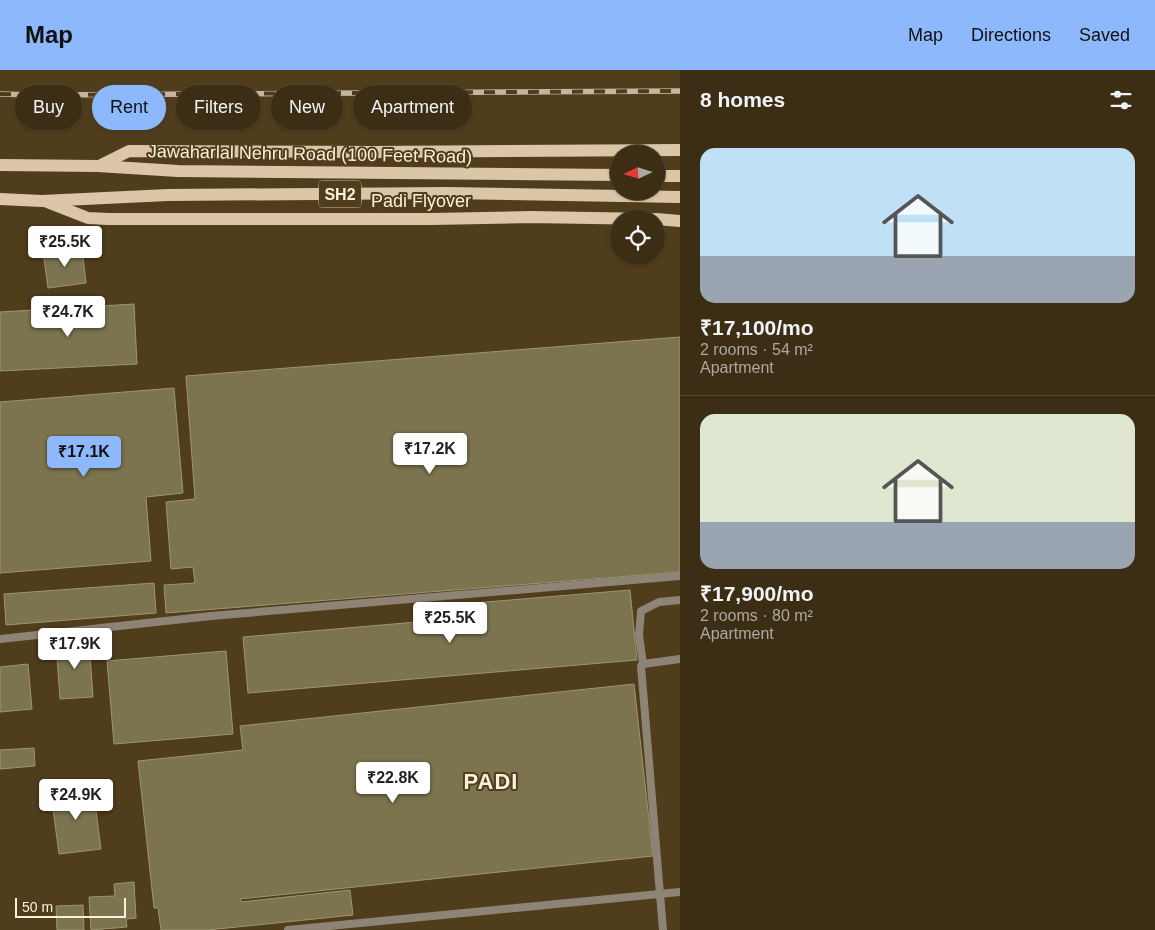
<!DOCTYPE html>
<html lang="en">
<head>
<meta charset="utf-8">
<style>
  :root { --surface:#3c2e15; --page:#43361e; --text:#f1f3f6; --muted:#aca8a0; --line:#554a34; --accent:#8db9fc }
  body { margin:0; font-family:Helvetica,sans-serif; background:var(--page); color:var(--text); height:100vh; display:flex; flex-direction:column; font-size:19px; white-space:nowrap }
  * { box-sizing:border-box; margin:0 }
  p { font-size:16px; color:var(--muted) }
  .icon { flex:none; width:28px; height:28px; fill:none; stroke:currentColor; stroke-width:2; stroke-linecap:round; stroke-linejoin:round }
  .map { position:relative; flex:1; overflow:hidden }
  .side { display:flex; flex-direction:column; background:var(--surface); width:475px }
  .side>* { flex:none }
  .guide { position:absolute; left:15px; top:15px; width:475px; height:45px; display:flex; gap:10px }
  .needle { width:32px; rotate:266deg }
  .tools { position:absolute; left:610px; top:75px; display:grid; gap:10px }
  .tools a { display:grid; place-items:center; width:55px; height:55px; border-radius:50%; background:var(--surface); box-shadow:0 1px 4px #0004,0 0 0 1px var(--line); font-size:25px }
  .scale { position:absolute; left:15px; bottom:12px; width:111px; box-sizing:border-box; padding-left:5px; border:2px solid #fcf0dd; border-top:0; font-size:14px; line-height:18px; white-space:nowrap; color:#fcf0dd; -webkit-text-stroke:4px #503d1c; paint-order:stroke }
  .price { position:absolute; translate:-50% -42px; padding:0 11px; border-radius:5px; background:#fff; color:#222; font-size:16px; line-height:32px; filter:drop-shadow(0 1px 2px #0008) }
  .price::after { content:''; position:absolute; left:50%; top:30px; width:15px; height:11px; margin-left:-8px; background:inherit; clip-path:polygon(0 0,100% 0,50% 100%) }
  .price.active { background:var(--accent); color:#111 }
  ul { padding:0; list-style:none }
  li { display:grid; align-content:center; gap:10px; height:265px; padding:0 20px }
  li+li { border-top:1px solid var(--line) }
  li span { display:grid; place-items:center; height:155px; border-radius:15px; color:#555 }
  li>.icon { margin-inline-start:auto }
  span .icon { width:90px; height:90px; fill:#fffc; stroke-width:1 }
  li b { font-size:21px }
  h2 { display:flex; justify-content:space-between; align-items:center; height:60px; padding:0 20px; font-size:21px }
  .pill { padding:0 18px; border-radius:22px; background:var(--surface); box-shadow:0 1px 4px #0004,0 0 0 1px var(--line); font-size:18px; line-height:45px }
  .pill.active { background:var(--accent); color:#111 }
  header { display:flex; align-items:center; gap:30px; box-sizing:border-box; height:70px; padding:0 25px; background:var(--accent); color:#111 }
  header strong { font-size:24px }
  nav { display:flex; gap:28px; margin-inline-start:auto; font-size:18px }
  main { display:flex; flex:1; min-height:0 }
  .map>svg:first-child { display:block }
</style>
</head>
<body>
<header>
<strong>Map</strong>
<nav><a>Map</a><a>Directions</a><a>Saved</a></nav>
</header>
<main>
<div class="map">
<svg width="680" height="860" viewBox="0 0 680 860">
  <rect width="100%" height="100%" fill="#503d1c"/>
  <!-- building -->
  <g fill="#7b744e" stroke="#9d966f">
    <polygon points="440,27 441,42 367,44 367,28"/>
    <polygon points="82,178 86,213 48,218 43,182"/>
    <polygon points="134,234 137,294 0,301 0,242"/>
    <polygon points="680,267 680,502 166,543 164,515 195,513 193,497 171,499 166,432 195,429 186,306"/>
    <polygon points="174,318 183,423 146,427 151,491 0,503 0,332"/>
    <polygon points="154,513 156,543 6,555 4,524"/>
    <polygon points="630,520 637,590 248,623 243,567 451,549 450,535"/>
    <polygon points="89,570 93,627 60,629 56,573"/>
    <polygon points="226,581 233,664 114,674 107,591"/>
    <polygon points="28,594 32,639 0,642 0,597"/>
    <polygon points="634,614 653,786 240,829 241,832 350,820 353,845 208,860 161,860 158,838 154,838 138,691 243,680 240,656"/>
    <polygon points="34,678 35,696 0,699 0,680"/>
    <polygon points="93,718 101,779 59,784 51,724"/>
    <polygon points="134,812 136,848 126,849 127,857 91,860 89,827 115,826 114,814"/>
    <polygon points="83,835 84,860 57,860 56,836"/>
  </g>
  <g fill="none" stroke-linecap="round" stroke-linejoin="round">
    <!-- service -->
    <g stroke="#8e8476" stroke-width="8">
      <polyline points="0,569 211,546 680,506"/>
      <polyline points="643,594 639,565 641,541 659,532 680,530"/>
      <polyline points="288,860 680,822"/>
      <polyline points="663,860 641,596 643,594 680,589"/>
    </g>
    <!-- primary -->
    <g stroke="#dbc7a8" stroke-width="12">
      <polyline points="0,95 98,96 178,101 619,105"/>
      <polyline points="99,96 129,81 374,82 680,80"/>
      <polyline points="656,106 680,106"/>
      <polyline points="0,129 42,131 168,125 447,123 680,127"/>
      <polyline points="47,132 88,148 108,149 432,149 530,147 654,149"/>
      <polyline points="656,149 680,151"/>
    </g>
    <defs>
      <polyline id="rail" points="0,24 34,25 680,21"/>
    </defs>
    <!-- rail casing -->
    <use href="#rail" stroke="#c4b69f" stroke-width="5.5"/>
    <!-- rail -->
    <use href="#rail" stroke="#503d1c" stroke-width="4" stroke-dasharray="11" stroke-linecap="butt"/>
  </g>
  <g text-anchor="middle" stroke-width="4" stroke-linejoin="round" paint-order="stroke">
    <!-- shield labels -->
    <rect fill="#503d1c" stroke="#c8baa3" stroke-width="1" x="319" y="110.5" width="42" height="27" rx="4"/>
    <g font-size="16" font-weight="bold" fill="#fcf0dd">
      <text x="340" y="130">SH2</text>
    </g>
    <!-- street labels -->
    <g font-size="18" fill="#fcf0dd" stroke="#503d1c">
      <text transform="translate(310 84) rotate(1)" y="6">Jawaharlal Nehru Road (100 Feet Road)</text>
      <text x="421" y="137">Padi Flyover</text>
    </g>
    <!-- district labels -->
    <g font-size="22" font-weight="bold" letter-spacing="1" fill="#fcf0dd" stroke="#503d1c">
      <text x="491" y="719">PADI</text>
    </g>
  </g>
</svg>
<div class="tools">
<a><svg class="needle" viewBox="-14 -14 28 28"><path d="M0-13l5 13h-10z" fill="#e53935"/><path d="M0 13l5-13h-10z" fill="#aca8a0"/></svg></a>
<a><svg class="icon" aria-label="locate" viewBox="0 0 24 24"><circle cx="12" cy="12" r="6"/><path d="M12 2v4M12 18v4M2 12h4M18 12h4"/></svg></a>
</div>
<div class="scale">50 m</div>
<b class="price" style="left:65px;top:198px">₹25.5K</b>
<b class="price" style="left:68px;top:268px">₹24.7K</b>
<b class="price" style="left:430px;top:405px">₹17.2K</b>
<b class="price active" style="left:84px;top:408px">₹17.1K</b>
<b class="price" style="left:450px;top:574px">₹25.5K</b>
<b class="price" style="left:75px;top:600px">₹17.9K</b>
<b class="price" style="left:393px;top:734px">₹22.8K</b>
<b class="price" style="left:76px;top:751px">₹24.9K</b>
<div class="guide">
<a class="pill">Buy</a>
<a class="pill active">Rent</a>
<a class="pill">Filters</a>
<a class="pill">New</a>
<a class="pill">Apartment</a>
</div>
</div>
<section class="side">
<h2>8 homes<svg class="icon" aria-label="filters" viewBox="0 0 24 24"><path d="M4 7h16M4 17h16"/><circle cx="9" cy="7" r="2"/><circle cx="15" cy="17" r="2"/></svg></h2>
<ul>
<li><span style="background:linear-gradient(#bfe0f5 70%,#9aa5b1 0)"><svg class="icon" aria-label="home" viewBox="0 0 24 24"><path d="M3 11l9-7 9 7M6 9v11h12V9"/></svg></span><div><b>₹17,100/mo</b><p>2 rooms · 54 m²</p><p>Apartment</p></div></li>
<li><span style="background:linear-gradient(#dfe7d0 70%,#9aa5b1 0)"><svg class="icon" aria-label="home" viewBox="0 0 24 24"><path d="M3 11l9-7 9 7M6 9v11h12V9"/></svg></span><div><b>₹17,900/mo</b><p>2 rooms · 80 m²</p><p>Apartment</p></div></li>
</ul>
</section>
</main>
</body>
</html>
